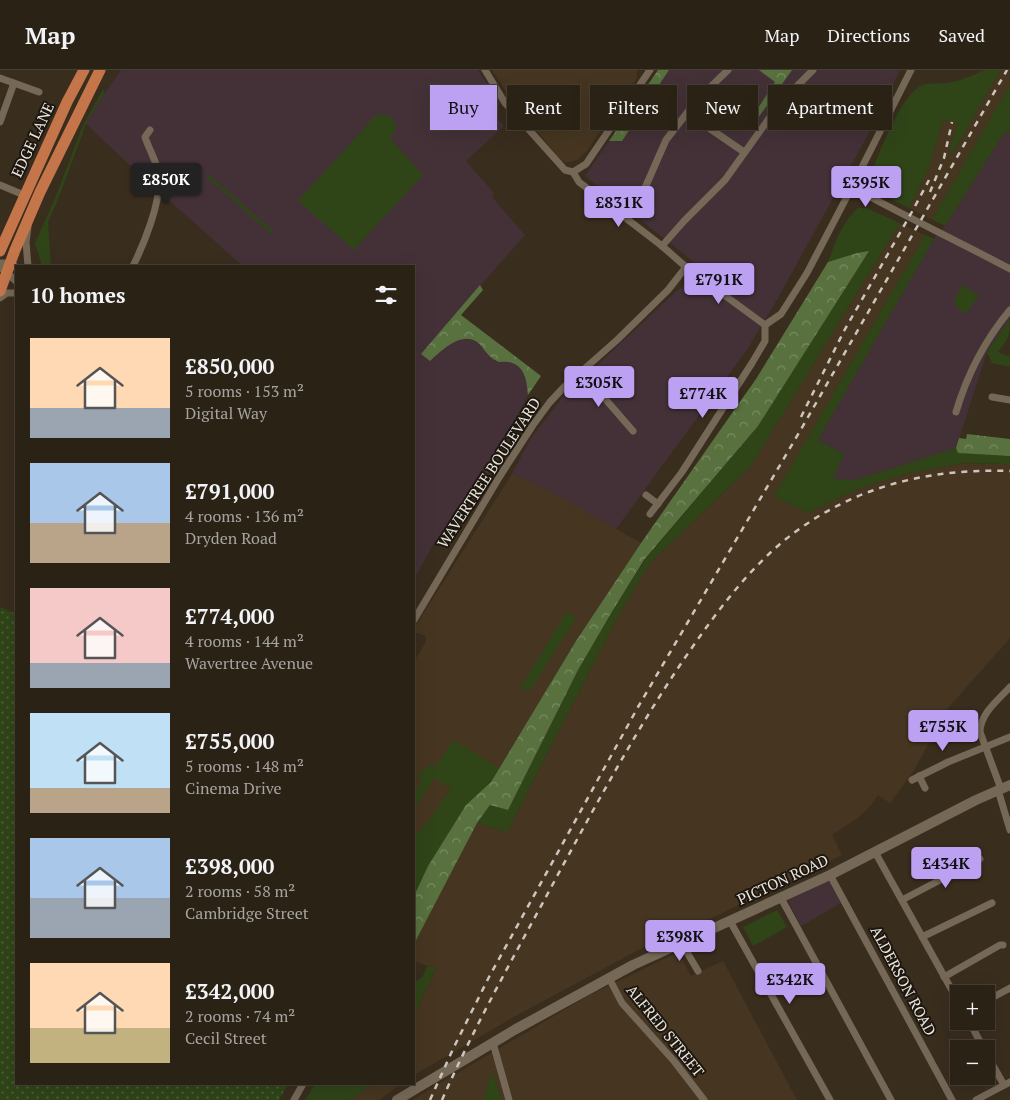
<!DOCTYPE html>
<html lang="en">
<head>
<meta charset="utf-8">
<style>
  :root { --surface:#2b2216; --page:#332a1f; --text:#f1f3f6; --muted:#a6a4a1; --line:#473f35; --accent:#bca0f2 }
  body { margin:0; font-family:"PT Serif",serif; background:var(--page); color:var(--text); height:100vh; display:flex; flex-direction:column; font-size:19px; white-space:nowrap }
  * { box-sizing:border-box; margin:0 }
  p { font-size:16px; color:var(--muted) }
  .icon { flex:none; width:28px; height:28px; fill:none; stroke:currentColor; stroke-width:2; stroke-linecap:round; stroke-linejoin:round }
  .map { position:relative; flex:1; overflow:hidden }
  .panel { position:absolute; left:15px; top:195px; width:400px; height:820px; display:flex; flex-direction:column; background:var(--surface); border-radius:0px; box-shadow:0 5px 20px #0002,0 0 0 1px var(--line) }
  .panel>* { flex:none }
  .guide { position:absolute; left:430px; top:15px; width:475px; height:45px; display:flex; gap:10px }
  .controls { position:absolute; left:950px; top:915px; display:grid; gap:10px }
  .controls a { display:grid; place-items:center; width:45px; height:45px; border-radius:0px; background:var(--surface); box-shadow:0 5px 20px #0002,0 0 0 1px var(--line); font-size:25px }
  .price { position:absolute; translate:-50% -42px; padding:0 11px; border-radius:5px; background:var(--accent); color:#111; font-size:16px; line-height:32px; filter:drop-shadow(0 1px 2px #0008) }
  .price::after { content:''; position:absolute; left:50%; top:30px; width:15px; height:11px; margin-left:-8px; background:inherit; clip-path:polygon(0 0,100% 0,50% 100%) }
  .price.on { background:#222; color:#fff }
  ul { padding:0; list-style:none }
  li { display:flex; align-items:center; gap:15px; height:125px; padding:0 15px }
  li span { display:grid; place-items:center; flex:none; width:140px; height:100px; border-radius:0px; color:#555 }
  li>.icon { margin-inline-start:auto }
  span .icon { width:60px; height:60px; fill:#fffc; stroke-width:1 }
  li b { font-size:21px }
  h2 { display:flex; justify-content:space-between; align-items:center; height:60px; padding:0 15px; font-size:21px }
  .pill { padding:0 18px; border-radius:0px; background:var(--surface); box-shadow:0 5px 20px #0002,0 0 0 1px var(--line); font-size:18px; line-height:45px }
  .pill.on { background:var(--accent); color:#111 }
  header { display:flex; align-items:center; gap:30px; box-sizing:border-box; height:70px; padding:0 25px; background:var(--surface); border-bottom:1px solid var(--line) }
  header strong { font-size:24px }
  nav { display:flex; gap:28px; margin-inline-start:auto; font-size:18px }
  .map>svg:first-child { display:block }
</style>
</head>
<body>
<header>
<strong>Map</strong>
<nav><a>Map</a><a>Directions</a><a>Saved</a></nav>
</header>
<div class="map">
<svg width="1010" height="1030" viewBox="0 0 1010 1030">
  <defs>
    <pattern id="forest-crowns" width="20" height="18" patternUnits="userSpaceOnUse" patternTransform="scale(1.25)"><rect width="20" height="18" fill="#58713e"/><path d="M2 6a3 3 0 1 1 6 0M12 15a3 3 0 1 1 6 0" fill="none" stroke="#788c62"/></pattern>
    <pattern id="park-dots" width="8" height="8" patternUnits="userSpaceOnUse" patternTransform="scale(1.25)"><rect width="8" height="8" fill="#2f4518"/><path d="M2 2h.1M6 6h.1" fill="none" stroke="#4d6039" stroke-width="1.8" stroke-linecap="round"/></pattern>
  </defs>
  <rect width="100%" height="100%" fill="#392d1e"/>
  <!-- commercial -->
  <g fill="#443138">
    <polygon points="121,0 478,0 500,34 495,38 497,41 493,44 504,56 466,91 494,123 492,127 525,165 457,242 541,306 528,325 479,420 470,432 456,443 445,458 433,475 414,509 414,196 243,196 162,124 162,117 151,115 86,54 105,23"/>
    <polygon points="669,0 900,0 865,70 778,228 748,278 616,459 546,419 512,404 531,368 562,328 669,228 703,199 585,106 609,71 622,71"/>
    <polygon points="1010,62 1010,249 987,282 956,378 855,410 832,409 844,384 818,370 934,169 945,156 1004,63"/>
    <polygon points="827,811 830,813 841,833 801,856 788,830"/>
  </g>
  <!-- built -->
  <g fill="#463621">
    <polygon points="492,0 637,0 637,8 586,82 577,90 570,92 564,92 560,89 513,32"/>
    <polygon points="1000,0 1010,0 1010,14 932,150 909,138 929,98 943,50 958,52 950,83 952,85"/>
    <polygon points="900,153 925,165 774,426 808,443 855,420 908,403 963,393 1010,394 1010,568 949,637 913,702 890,733 878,725 870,736 859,747 832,765 842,785 712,848 644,877 519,944 414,1005 414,945 436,899 414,891 414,874 477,753 507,762 617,548 650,493 751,396"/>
    <polygon points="512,404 546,419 641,473 576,571 499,698 451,718 427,753 415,766 414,592 426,571 426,567 419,563 414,563 414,558"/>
    <polygon points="678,882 691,906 723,891 797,1030 502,1030 492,1002 484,1030 412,1030 588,926"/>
    <polygon points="372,1014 401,1014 379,1030 350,1030"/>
  </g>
  <!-- green -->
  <g fill="#2f4518">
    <path d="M985 0H1000L952 85 949 83 958 53 943 50 929 98 909 138C892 129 871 122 872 101 881 80 903 18 926 14 935 13 944 14 953 12 958 11 982 2 985 0Z"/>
    <polygon points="1010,14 1010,62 1004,63 945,156 932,150"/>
    <polygon points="103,19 105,23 86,54 59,127 48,152 51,196 42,196 35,173 56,126 83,55"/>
    <polygon points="376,45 389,45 397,57 390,68 423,105 354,180 298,131"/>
    <polygon points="207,103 273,161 271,164 207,107"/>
    <path d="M858 138H866L900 153 751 396 650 493 617 548 507 762 477 753 490 735 508 740 578 600 610 545 645 490 758 356 868 182 857 183 828 192C835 173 842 152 858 138Z"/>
    <polygon points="925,165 934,169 818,370 844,384 833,409 855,410 956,378 959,383 1010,386 1010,394 963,393 908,403 855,420 808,443 774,426"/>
    <polygon points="963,215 979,226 965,244 959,240 955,233 956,226"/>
    <path d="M1010 249C1010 267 1008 269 998 282L1010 287V297L992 293 987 282Z"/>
    <polygon points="567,542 576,548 531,619 526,621 520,618"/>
    <polygon points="453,670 499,698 491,712 466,735 428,796 414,826 414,765 427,753 451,718 435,708 414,739 414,723 422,710 417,706 430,694 436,697"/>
    <polygon points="777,840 787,857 753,876 743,857"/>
    <polygon points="427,896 436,898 414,945 414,912 422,908"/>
    <polygon points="492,1001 502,1030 484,1030"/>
    <polygon points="315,1014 372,1014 350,1030 305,1030"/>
  </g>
  <!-- forest -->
  <g fill="url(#forest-crowns)">
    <polygon points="658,0 669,0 622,71 609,71"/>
    <polygon points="759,0 792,0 751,58 747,55 775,12"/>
    <polygon points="869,181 758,356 644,490 610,545 578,600 508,740 490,735 477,753 414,874 414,826 428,796 466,735 491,712 576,571 641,473 756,309 828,192 857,183"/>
    <path d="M480 215 483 220 461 245 541 306 528 325C527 312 525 294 508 292 504 291 500 293 497 291 487 287 484 277 477 272 461 261 441 281 430 291L421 284Z"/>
    <polygon points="967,364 1010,369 1010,386 958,383 956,378 959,368 966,369"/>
  </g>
  <!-- park -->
  <polygon fill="url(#park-dots)" points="0,537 16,544 16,1014 288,1014 279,1030 0,1030"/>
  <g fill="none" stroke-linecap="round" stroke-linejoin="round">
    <!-- minor -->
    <g stroke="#766857" stroke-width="7">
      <polyline points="485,0 505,33 565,100 573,102 579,112 662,176 686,197 765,255"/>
      <polyline points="0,8 39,22"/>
      <polyline points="687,43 744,82"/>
      <polyline points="0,52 14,13"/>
      <polyline points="573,102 586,94 650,0"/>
      <polyline points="0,115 24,125"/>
      <path d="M852 117C904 146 958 171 1010 199"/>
      <polyline points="641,127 666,70 697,30 728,0"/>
      <polyline points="662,176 684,151 725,110 780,33 813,0"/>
      <polyline points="0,193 10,193 16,197"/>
      <polyline points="28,196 26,172 28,157"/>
      <path d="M133 196C144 174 161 132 159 107 158 93 149 80 145 67L150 60"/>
      <polyline points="0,197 16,211"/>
      <polyline points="0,228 7,223 16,223"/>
      <polyline points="765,255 781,244 807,203 852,117 911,0"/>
      <polyline points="581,301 633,361"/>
      <polyline points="992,327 1010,330"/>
      <path d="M956 342C967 305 985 270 1010 240"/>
      <polyline points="646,425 658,434"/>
      <polyline points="650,444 682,402 752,293 765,271 765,255"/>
      <polyline points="414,550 500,406 533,355 550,332 565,316 617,270 668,220 686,197"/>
      <polyline points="919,706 925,718"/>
      <polyline points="912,710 948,692 1010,667"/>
      <path d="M1001 719 980 662C980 644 998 630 1010 617"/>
      <polyline points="998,720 1010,760"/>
      <polyline points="875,782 959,933"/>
      <polyline points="830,805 952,1030"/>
      <polyline points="781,828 891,1030"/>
      <polyline points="902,830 980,789"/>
      <polyline points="730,851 830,1030"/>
      <polyline points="922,867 992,833"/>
      <polyline points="681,872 698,901"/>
      <polyline points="944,907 1000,875 1003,875"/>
      <polyline points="609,908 622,933 674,991 704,1030"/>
      <polyline points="986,931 1010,918"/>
      <polyline points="969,951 984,979"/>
      <polyline points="493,973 509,1030"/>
      <polyline points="986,983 1004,1015"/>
      <polyline points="294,1030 303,1014"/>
      <polyline points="976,1030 1010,1012"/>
    </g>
    <!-- secondary -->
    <polyline stroke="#766857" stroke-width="10" points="397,1030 516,959 633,895 830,805 976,730 1010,715"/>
    <!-- trunk -->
    <g stroke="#c4764a" stroke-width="11">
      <polyline points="0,181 67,32 84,0"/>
      <polyline points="0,221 15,180 40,122 100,0"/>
    </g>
    <!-- rail -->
    <g stroke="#cdc5bb" stroke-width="2.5" stroke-dasharray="6 6" stroke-linecap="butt">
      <polyline points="930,122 944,88 952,52"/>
      <polyline points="801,347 844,261 913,140 929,110"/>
      <polyline points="430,1030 453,979 489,907 638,637 800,361 1007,0"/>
      <path d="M442 1030C477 950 521 874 562 797 603 722 643 648 691 579 719 539 748 500 786 469 851 417 928 398 1010 401"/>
    </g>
  </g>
  <g text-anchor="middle" stroke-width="4" stroke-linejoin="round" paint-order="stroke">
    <!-- street labels -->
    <g font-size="15" fill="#ece5db" stroke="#1c1710">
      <text transform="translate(33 70) rotate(-65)" y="5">EDGE LANE</text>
      <text transform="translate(489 403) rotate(-57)" y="5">WAVERTREE BOULEVARD</text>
      <text transform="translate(783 810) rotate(-25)" y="5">PICTON ROAD</text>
      <text transform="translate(903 911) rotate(62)" y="5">ALDERSON ROAD</text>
      <text transform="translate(665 961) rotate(51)" y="5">ALFRED STREET</text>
    </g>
  </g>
</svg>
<div class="controls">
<a>+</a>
<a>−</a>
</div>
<b class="price on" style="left:166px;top:135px">£850K</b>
<b class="price" style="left:866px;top:138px">£395K</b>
<b class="price" style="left:619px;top:158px">£831K</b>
<b class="price" style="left:719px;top:235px">£791K</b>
<b class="price" style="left:599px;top:338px">£305K</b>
<b class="price" style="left:703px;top:349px">£774K</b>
<b class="price" style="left:943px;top:682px">£755K</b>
<b class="price" style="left:946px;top:819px">£434K</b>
<b class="price" style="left:680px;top:892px">£398K</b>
<b class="price" style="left:790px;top:935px">£342K</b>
<div class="guide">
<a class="pill on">Buy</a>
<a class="pill">Rent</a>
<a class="pill">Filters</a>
<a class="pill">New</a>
<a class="pill">Apartment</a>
</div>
<section class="panel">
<h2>10 homes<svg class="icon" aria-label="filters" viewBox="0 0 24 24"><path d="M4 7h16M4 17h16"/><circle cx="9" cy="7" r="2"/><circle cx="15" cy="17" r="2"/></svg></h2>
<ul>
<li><span style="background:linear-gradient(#ffd9b3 70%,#9aa5b1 0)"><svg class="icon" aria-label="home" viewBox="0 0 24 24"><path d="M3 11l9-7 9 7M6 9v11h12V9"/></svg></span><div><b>£850,000</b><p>5 rooms · 153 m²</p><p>Digital Way</p></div></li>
<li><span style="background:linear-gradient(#a9c7e8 60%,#b9a48a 0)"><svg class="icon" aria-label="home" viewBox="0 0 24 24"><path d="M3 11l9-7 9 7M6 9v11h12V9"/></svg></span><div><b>£791,000</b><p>4 rooms · 136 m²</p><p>Dryden Road</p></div></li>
<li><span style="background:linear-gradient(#f6c9c9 75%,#9aa5b1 0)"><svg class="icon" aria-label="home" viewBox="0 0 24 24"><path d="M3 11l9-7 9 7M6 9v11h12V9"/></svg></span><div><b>£774,000</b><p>4 rooms · 144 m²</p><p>Wavertree Avenue</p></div></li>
<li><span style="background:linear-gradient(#bfe0f5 75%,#b9a48a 0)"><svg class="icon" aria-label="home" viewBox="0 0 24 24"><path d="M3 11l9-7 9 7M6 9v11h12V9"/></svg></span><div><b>£755,000</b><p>5 rooms · 148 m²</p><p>Cinema Drive</p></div></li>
<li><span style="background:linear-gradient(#a9c7e8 60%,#9aa5b1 0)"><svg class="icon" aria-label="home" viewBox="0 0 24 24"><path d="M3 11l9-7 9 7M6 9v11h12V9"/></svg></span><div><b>£398,000</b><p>2 rooms · 58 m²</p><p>Cambridge Street</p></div></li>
<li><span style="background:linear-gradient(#ffd9b3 65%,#c2b280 0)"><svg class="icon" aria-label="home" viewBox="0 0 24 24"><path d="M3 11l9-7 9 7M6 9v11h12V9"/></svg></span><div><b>£342,000</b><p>2 rooms · 74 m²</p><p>Cecil Street</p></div></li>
</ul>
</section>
</div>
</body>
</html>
